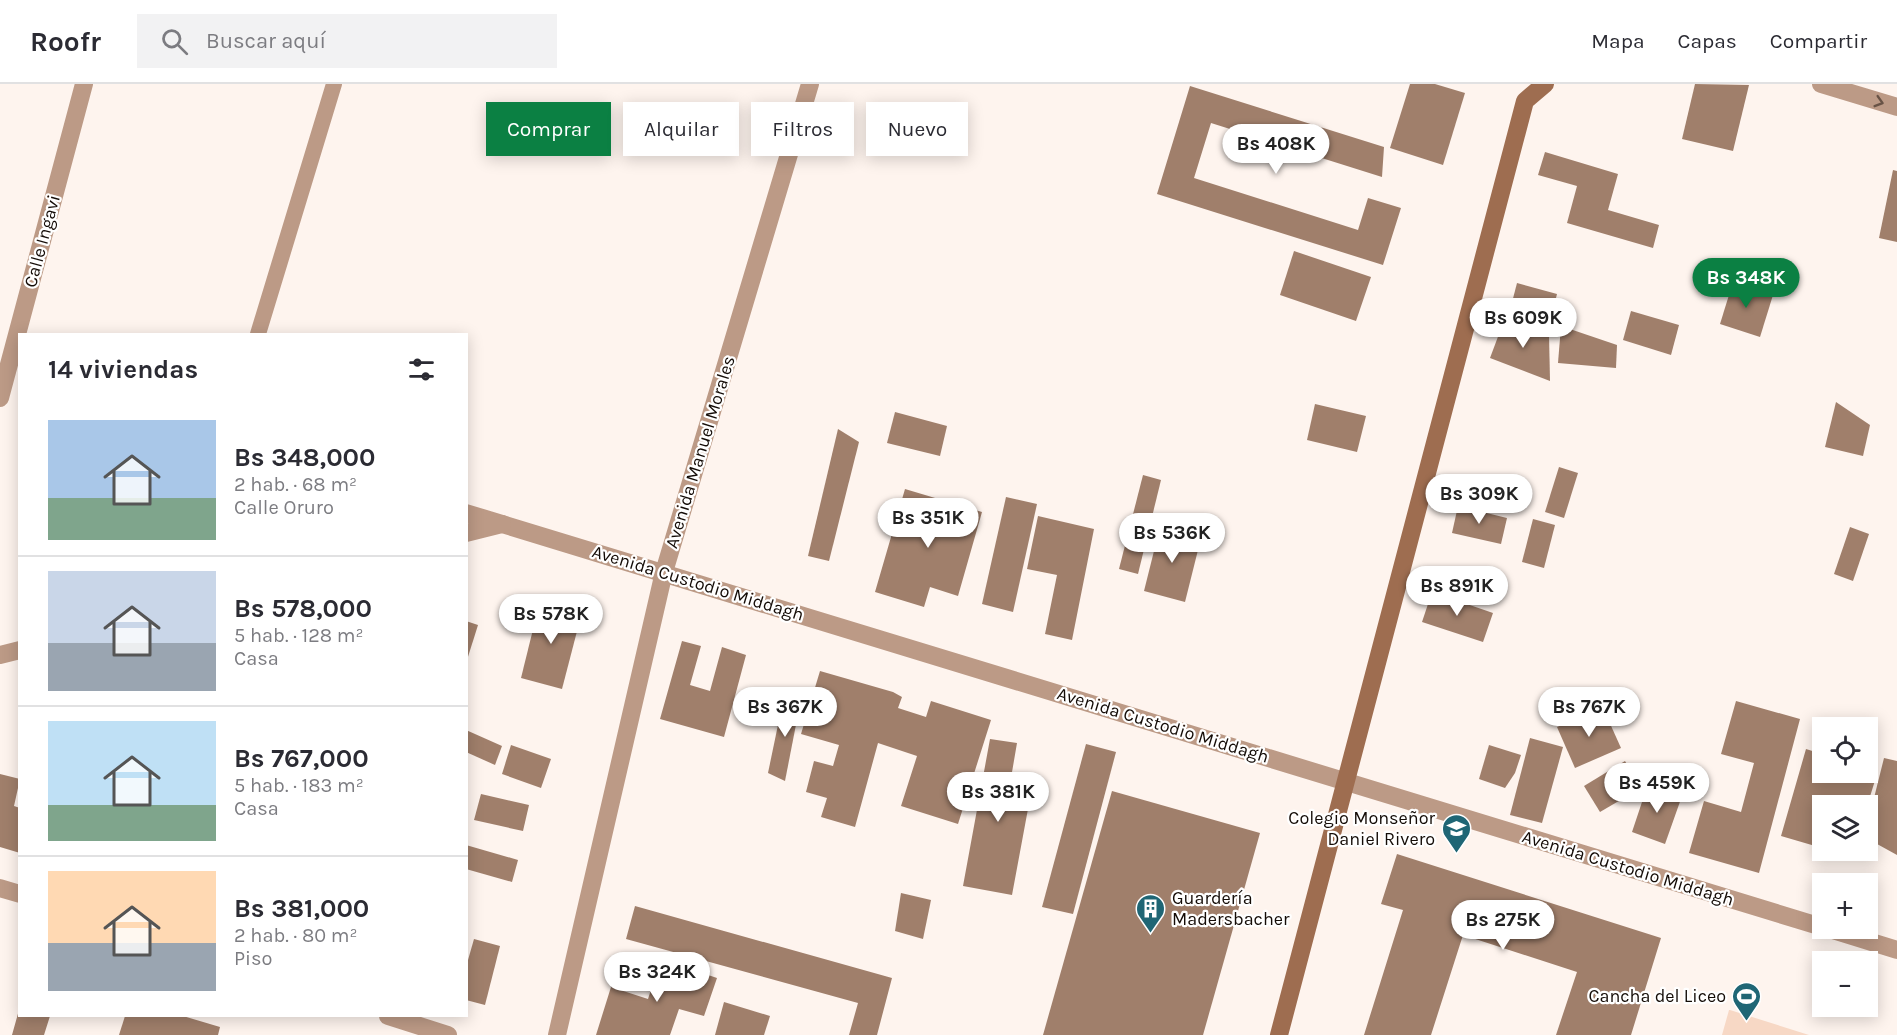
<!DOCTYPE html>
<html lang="es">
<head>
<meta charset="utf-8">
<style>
  :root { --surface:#fff; --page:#f2f2f3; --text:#2b2b33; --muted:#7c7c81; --line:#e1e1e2; --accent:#0b8043 }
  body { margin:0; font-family:Karla,sans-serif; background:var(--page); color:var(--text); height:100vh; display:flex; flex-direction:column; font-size:22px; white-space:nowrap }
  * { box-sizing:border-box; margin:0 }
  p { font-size:20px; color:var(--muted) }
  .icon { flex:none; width:33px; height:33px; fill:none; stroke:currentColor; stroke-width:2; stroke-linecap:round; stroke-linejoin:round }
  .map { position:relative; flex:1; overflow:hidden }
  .drawer { position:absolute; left:18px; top:249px; width:450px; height:684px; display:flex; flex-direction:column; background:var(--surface); border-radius:0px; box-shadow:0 3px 15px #0003 }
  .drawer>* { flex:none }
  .top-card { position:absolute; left:486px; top:18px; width:570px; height:54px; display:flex; gap:12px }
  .fabs { position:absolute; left:1812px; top:633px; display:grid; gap:12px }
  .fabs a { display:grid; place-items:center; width:66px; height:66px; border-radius:0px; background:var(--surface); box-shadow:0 3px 15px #0003; font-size:30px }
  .price { position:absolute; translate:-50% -51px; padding:0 14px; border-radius:21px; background:#fff; color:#222; font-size:20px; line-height:39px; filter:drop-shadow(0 2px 3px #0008) }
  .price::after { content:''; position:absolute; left:50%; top:36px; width:18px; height:14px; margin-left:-9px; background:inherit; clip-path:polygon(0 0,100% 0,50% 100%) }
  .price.on { background:var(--accent); color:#fff }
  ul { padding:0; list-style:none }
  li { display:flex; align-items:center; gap:18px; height:150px; padding:0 30px }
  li+li { border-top:2px solid var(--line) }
  li span { display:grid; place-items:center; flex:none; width:168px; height:120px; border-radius:0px; color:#555 }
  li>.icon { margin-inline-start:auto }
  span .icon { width:72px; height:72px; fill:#fffc; stroke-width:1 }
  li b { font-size:26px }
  h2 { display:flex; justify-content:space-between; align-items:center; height:72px; padding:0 30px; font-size:26px }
  .tag { padding:0 21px; border-radius:0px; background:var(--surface); box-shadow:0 3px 15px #0003; font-size:21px; line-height:54px }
  .tag.on { background:var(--accent); color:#fff }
  header { display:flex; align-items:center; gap:36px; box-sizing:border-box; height:84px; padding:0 30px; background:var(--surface); border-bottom:2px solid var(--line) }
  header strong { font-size:28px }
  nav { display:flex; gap:33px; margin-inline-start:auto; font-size:21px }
  .search { width:420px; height:54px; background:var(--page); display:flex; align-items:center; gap:15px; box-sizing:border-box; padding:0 21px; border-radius:0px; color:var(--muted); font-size:22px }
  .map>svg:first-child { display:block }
</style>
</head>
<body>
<header>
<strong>Roofr</strong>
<div class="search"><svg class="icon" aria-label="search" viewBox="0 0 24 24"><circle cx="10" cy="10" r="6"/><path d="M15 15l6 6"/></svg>Buscar aquí</div>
<nav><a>Mapa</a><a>Capas</a><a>Compartir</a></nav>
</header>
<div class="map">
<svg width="1897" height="951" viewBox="0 0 1897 951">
  <rect width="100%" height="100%" fill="#fef4ee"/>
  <!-- green -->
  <polygon fill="#f7d8c5" points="1729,926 1730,926 1809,951 1722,951"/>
  <!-- building -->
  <g fill="#a07f6b">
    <polygon points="1410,0 1435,0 1465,9 1443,81 1390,64"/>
    <polygon points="1695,0 1749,1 1733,67 1682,55"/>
    <polygon points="1190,2 1384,63 1382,93 1211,39 1194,94 1358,146 1368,114 1401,124 1383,181 1157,110"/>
    <polygon points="1545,68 1618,90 1608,126 1659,141 1653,164 1567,139 1577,102 1538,91"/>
    <polygon points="1893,86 1897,87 1897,158 1879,154"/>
    <polygon points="1294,167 1371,193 1356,237 1280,211"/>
    <polygon points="1733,198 1773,211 1760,253 1720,240"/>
    <polygon points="1517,199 1557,210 1550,238 1510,226"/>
    <polygon points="1631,227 1679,241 1671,271 1623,256"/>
    <polygon points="1505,234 1549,250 1550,297 1490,274"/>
    <polygon points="1561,242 1617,261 1616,284 1558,279"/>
    <polygon points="1836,318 1870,341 1863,372 1825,363"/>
    <polygon points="1315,320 1366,332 1357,368 1307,356"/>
    <polygon points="895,328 947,342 940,372 887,359"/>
    <polygon points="838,345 859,358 829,477 808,472"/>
    <polygon points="1559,383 1578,389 1564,434 1545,428"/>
    <polygon points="1143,391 1161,396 1138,490 1119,485"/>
    <polygon points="905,405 982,428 958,512 930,503 924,523 875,508"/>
    <polygon points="1006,413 1037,420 1013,528 982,520"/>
    <polygon points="1458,422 1507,434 1501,460 1452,449"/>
    <polygon points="1038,432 1094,445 1072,556 1045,550 1057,491 1027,485"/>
    <polygon points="1533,435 1555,441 1544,484 1522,478"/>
    <polygon points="1160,443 1201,454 1185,518 1144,507"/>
    <polygon points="1850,443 1869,450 1853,497 1834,490"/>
    <polygon points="1432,508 1493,529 1483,558 1422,538"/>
    <polygon points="540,517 582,528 562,605 521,594"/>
    <polygon points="466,537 478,541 467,576 466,576"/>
    <polygon points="682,557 701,562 690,601 710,607 722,563 746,571 724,653 660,635"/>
    <polygon points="820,587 893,608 902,613 898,624 926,633 931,617 991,636 958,740 901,722 917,672 878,659 855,743 821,733 827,714 806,708 814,677 833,682 839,661 801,650"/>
    <polygon points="784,612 801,615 785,697 768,689"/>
    <polygon points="1736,617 1800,635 1759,789 1689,769 1704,717 1741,728 1754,679 1721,670"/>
    <polygon points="1603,624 1621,664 1575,684 1557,643"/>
    <polygon points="466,646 502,662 495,681 466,668"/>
    <polygon points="1530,654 1563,663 1542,739 1510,731"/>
    <polygon points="990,655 1017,659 1011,694 1033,698 1012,811 963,802"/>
    <polygon points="1086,660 1116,668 1073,830 1042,823"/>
    <polygon points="511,661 551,675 541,704 502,690"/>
    <polygon points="1489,661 1521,671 1515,689 1505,704 1479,695"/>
    <polygon points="1806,665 1822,670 1822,688 1868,688 1868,684 1878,687 1867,722 1822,722 1822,764 1781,752"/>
    <polygon points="1884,674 1897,677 1897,771 1868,755 1868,738"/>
    <polygon points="1625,677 1641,704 1600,728 1584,702"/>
    <polygon points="0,690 20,695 14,722 20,724 20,769 0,763"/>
    <polygon points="1648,700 1682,712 1665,760 1632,748"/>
    <polygon points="1112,707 1260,749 1203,951 1043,951"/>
    <polygon points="481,710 529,721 523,747 474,736"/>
    <polygon points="466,761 518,776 512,798 466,785"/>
    <polygon points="1397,770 1661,854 1631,951 1556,951 1577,888 1463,851 1431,951 1364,951 1403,826 1381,820"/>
    <polygon points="901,809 931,816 923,855 895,847"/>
    <polygon points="635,822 892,894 877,951 849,951 858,919 626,855"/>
    <polygon points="474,855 500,862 485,921 466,916 466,883"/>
    <polygon points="661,875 717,894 704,932 679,925 670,951 596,951 611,903 648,915"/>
    <polygon points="724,918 770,932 764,951 715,951"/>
    <polygon points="19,926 20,932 50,932 44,951 12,951"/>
    <polygon points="125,932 183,932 220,943 218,951 119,951"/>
  </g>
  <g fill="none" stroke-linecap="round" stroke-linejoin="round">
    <!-- lane -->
    <polyline stroke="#bc9a86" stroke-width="16" points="258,250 334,0"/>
    <!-- street -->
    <g stroke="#bc9a86" stroke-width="18">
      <polyline points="1821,0 1897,23"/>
      <polyline points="0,314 84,0"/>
      <polyline points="466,429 1822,843"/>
      <polyline points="466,449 502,440"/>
      <polyline points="0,571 20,566"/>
      <polyline points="0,804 20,810"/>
      <polyline points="1826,844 1897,866"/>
      <polyline points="388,932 448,951"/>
      <polyline points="557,951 664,488 810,0"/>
    </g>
    <!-- secondary -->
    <polyline stroke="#9e6d50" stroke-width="18" points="1279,951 1525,17 1545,0"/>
  </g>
  <!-- one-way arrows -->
  <defs><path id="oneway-chevron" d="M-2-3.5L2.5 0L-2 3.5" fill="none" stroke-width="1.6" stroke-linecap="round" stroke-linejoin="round" transform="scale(1.5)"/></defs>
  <use stroke="#685346" href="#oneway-chevron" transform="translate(1879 18) rotate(17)"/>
  <!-- icons -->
  <defs>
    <symbol id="school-pin" viewBox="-11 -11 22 30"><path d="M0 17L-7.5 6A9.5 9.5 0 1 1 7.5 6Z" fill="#1f6675" stroke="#fff"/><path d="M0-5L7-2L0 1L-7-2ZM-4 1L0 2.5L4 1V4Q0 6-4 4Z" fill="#fff"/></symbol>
    <symbol id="building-pin" viewBox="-11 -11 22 30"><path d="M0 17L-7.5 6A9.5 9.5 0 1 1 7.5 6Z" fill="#1f6675" stroke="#fff"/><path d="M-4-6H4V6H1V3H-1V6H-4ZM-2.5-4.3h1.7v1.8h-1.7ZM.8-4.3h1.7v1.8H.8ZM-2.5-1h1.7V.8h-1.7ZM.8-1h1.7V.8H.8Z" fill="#fff"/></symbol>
    <symbol id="stadium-pin" viewBox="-11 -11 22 30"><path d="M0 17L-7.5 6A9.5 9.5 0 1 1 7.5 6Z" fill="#1f6675" stroke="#fff"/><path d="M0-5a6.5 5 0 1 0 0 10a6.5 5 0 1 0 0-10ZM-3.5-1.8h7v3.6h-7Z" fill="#fff"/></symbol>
  </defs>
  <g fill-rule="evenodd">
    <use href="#school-pin" x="1440" y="728" width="33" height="45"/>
    <use href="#building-pin" x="1134" y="808" width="33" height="45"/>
    <use href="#stadium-pin" x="1730" y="896" width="33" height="45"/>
  </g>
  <g text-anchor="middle" stroke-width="4.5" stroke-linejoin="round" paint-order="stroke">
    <!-- street labels -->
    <g font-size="18" fill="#140c07" stroke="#fff">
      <text transform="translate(42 157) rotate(-75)" y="6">Calle Ingavi</text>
      <text transform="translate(700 368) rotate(-73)" y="6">Avenida Manuel Morales</text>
      <text transform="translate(698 499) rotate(17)" y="6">Avenida Custodio Middagh</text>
      <text transform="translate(1163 641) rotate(17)" y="6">Avenida Custodio Middagh</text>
      <text transform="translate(1628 784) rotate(17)" y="6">Avenida Custodio Middagh</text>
    </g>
    <!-- poi labels -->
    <g font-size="18" fill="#140c07" stroke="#fff" text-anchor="end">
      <text x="1435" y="740">Colegio Monseñor<tspan x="1435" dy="21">Daniel Rivero</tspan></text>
      <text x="1172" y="820" text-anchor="start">Guardería<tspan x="1172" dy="21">Madersbacher</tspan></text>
      <text x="1726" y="918">Cancha del Liceo</text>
    </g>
  </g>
</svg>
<div class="fabs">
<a><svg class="icon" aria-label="locate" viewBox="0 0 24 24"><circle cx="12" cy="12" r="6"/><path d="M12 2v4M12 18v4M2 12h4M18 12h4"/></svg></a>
<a><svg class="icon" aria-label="layers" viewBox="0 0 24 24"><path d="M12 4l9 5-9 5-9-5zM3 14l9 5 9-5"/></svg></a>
<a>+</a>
<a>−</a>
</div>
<b class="price" style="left:1276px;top:91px">Bs 408K</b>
<b class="price on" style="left:1746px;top:225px">Bs 348K</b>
<b class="price" style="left:1523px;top:265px">Bs 609K</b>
<b class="price" style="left:1479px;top:441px">Bs 309K</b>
<b class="price" style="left:928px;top:465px">Bs 351K</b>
<b class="price" style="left:1172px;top:480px">Bs 536K</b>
<b class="price" style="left:1457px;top:533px">Bs 891K</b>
<b class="price" style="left:551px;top:561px">Bs 578K</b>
<b class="price" style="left:785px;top:654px">Bs 367K</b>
<b class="price" style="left:1589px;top:654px">Bs 767K</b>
<b class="price" style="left:1657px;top:730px">Bs 459K</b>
<b class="price" style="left:998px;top:739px">Bs 381K</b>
<b class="price" style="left:1503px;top:867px">Bs 275K</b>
<b class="price" style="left:657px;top:919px">Bs 324K</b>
<div class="top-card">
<a class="tag on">Comprar</a>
<a class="tag">Alquilar</a>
<a class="tag">Filtros</a>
<a class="tag">Nuevo</a>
</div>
<section class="drawer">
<h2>14 viviendas<svg class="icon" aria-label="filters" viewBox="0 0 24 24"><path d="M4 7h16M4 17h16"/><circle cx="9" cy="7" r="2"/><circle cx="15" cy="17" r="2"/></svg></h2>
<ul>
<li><span style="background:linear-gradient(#a9c7e8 65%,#7fa58c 0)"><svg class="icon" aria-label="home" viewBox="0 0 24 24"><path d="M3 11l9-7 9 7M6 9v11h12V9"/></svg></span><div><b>Bs 348,000</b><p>2 hab. · 68 m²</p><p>Calle Oruro</p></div></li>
<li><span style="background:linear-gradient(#c9d6e8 60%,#9aa5b1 0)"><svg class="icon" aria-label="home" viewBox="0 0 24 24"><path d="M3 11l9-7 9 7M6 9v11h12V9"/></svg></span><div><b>Bs 578,000</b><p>5 hab. · 128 m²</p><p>Casa</p></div></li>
<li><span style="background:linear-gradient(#bfe0f5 70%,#7fa58c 0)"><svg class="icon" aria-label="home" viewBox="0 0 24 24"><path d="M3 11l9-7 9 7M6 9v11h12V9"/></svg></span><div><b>Bs 767,000</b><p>5 hab. · 183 m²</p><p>Casa</p></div></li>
<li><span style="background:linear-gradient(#ffd9b3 60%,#9aa5b1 0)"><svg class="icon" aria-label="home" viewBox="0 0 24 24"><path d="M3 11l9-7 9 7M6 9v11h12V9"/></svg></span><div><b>Bs 381,000</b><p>2 hab. · 80 m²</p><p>Piso</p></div></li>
</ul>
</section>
</div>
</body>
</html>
